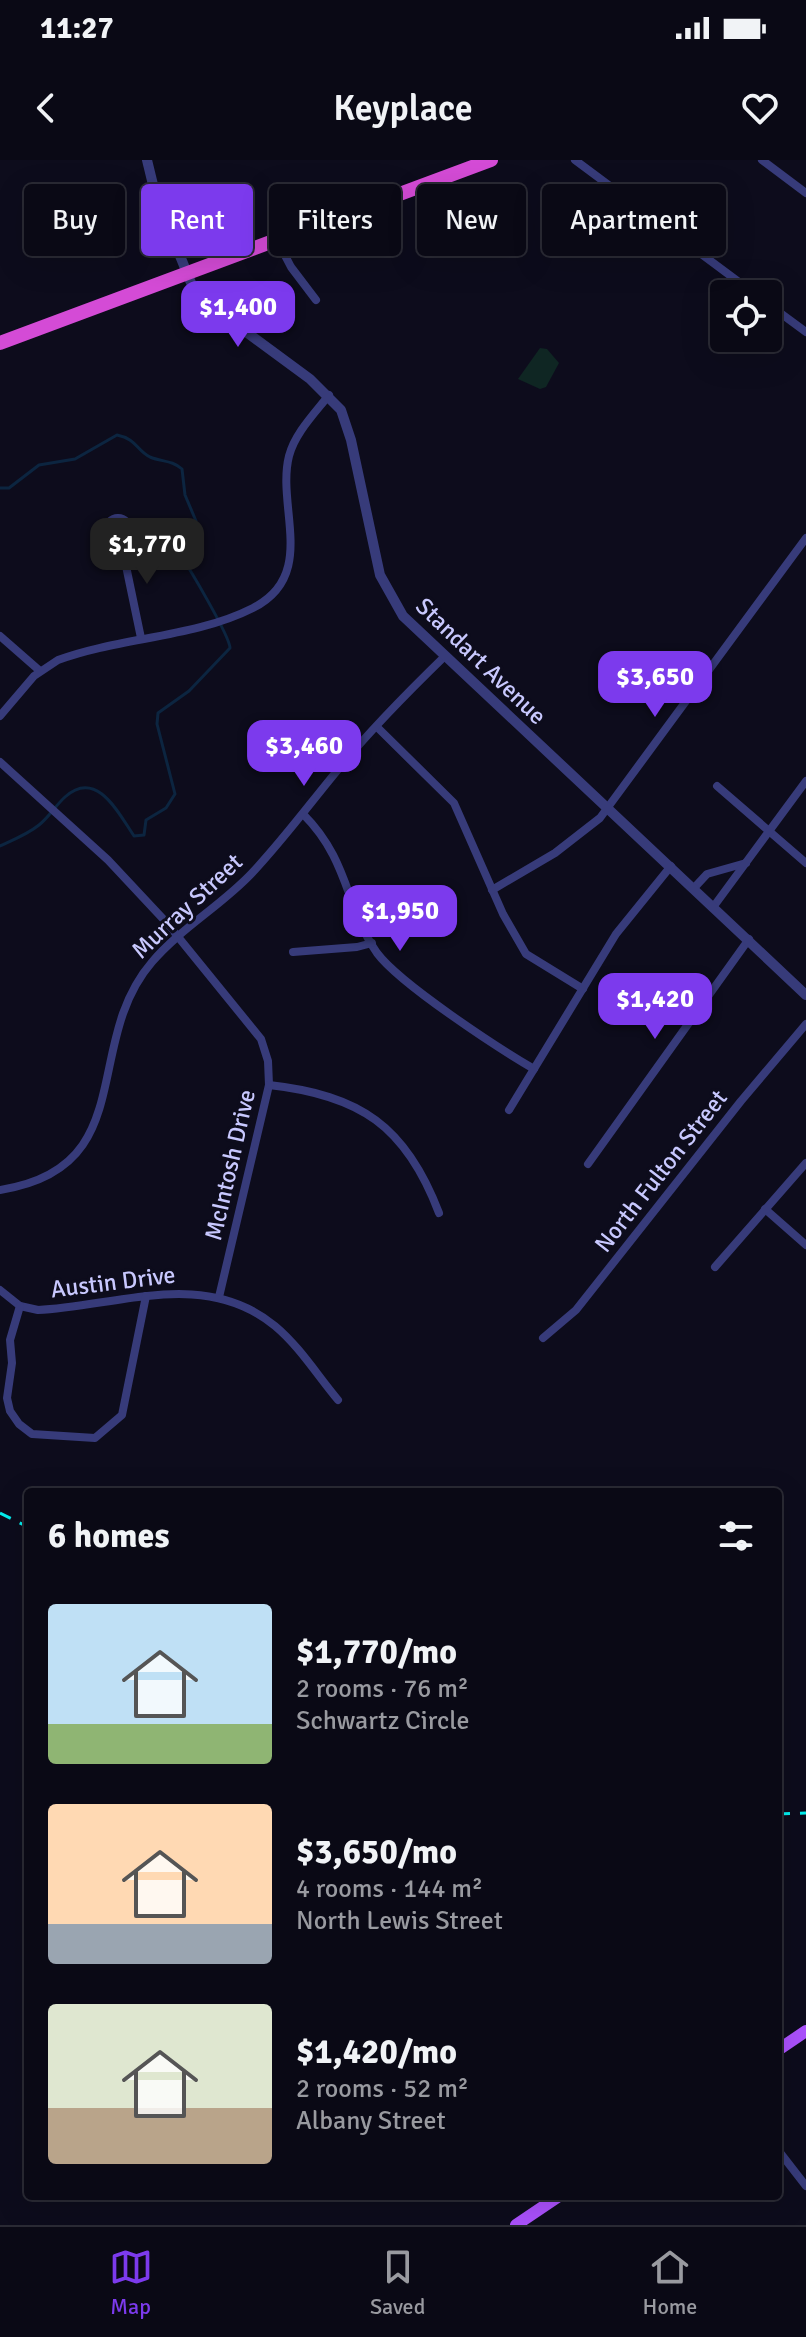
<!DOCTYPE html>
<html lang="en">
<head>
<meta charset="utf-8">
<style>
  :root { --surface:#0a0915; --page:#13121e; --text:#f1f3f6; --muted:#999aa0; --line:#2a2a34; --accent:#7c3aed }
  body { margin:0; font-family:Signika,sans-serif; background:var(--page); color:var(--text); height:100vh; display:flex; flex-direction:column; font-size:30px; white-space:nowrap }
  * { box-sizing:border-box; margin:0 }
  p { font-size:26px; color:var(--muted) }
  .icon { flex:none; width:44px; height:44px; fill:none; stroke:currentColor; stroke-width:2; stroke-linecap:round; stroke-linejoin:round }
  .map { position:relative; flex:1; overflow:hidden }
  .details { position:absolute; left:24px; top:1328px; width:758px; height:712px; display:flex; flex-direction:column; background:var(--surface); border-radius:8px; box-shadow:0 8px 32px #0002,0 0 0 2px var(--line) }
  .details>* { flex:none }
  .guide { position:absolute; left:24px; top:24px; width:758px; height:72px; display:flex; gap:16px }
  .fabs { position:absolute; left:710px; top:120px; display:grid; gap:16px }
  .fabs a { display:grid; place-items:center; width:72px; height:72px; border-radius:8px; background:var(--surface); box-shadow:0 8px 32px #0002,0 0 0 2px var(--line); font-size:40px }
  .price { position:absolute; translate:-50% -68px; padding:0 18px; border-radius:16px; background:var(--accent); color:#fff; font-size:26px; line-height:52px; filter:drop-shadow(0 2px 4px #0008) }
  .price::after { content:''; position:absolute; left:50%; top:48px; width:24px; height:18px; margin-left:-12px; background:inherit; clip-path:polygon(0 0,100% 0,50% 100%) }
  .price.on { background:#222; color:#fff }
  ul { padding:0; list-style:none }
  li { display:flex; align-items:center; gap:24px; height:200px; padding:0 24px }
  li span { display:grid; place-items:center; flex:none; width:224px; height:160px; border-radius:8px; color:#555 }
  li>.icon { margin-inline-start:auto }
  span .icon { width:96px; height:96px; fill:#fffc; stroke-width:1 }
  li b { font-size:34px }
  h2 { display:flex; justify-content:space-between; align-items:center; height:96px; padding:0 24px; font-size:34px }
  .pill { padding:0 28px; border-radius:8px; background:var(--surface); box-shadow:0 8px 32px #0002,0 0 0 2px var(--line); font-size:28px; line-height:72px }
  .pill.on { background:var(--accent); color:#fff }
  .status { display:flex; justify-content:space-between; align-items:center; height:56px; padding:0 40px; background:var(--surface); direction:ltr }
  .status svg { height:22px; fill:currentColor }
  header { display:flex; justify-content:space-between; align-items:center; height:104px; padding:0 24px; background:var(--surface); font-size:36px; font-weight:600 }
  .tabs { display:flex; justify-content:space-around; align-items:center; height:112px; border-top:2px solid var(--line); background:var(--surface); font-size:22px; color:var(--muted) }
  .tabs a { display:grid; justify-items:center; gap:4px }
  .tabs .on { color:var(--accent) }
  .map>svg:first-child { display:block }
</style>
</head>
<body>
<div class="status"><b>11:27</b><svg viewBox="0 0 49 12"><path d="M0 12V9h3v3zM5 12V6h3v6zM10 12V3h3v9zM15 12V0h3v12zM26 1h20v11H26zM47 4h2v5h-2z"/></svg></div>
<header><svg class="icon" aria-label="back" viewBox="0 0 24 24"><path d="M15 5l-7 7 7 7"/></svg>Keyplace<svg class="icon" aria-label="heart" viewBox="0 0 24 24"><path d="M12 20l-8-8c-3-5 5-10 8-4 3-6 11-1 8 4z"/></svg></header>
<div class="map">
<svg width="806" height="2065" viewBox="0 0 806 2065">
  <rect width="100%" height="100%" fill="#0d0c1c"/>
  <!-- green -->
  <polygon fill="#0f2623" points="540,188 547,189 559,203 546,227 540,229 518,219"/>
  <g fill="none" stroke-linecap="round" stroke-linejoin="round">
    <!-- stream -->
    <path stroke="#0c2540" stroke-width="3" d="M0 328H9L39 305 75 299 117 275C137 279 136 290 150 297 162 302 172 300 182 309L185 335 196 361 177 381 178 393C186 401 230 477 230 488L189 531 158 553 157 564 175 634 166 648 146 660 144 675 134 676C119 654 97 608 65 637 56 645 49 657 39 665 28 674 13 680 0 686"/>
    <!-- minor -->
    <g stroke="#373b7a" stroke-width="8">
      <polyline points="575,0 755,134"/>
      <polyline points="762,0 806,33"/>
      <polyline points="277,80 291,107 316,140"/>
      <polyline points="768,144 806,172"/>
      <circle cx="118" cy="370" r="12"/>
      <polyline points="121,382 141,478"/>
      <polyline points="0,476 40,511"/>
      <path d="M0 556 34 516 58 500C120 477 194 478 253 448 318 415 276 347 289 296 295 273 315 253 329 235"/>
      <polyline points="377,567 454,643 503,754 526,794 583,829"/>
      <polyline points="0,602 108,700 166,762 261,879 268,901 269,925 219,1137"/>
      <polyline points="717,626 806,703"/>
      <path d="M303 654C350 701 345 747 377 793 400 824 498 888 534 909"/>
      <polyline points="694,728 707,714 746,703"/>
      <polyline points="492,730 555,693 600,658 806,378"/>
      <polyline points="714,746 806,621"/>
      <polyline points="293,792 357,787 372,783"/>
      <path d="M269 925C360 935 406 966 439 1053"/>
      <polyline points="509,950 616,774 671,706"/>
      <polyline points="588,1004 749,779"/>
      <path d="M0 1030C141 1008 81 884 152 802 181 768 222 745 252 713 284 679 311 642 341 606 373 567 409 531 445 496"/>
      <polyline points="765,1049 806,1085"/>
      <polyline points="715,1107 806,1003"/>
      <path d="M0 1130 20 1146 38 1150C118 1146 205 1108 275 1166 300 1187 317 1215 338 1240"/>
      <polyline points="20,1146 10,1180 12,1203 7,1238 10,1251 19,1264 32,1274 95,1278 122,1255 146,1136"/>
      <polyline points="543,1178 576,1150 741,941 806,864"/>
      <polyline points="778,1990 806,2026"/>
    </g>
    <!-- tertiary -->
    <polyline stroke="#373b7a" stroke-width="10" points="147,0 156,37 196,135 310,219 341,250 351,280 380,415 403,456 806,835"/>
    <!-- primary -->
    <g stroke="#ab51fc" stroke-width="12">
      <polyline points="778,1890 806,1871"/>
      <polyline points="516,2065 559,2036"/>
    </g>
    <!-- trunk -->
    <polyline stroke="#d44bd6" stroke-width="14" points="0,183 491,0"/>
    <!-- rail -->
    <g stroke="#04eded" stroke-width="3" stroke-dasharray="12 10" stroke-linecap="butt">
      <polyline points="0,1353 28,1367"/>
      <polyline points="778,1654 806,1653"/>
    </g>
  </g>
  <g text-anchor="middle" stroke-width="6" stroke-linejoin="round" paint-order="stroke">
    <!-- street labels -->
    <g font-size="24" fill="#c8c8fe" stroke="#0d0c1c">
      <text transform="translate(481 501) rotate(44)" y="8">Standart Avenue</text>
      <text transform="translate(187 746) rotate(-43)" y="8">Murray Street</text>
      <text transform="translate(230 1005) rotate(-77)" y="8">McIntosh Drive</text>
      <text transform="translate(661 1011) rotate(-52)" y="8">North Fulton Street</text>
      <text transform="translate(113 1122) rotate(-7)" y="8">Austin Drive</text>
    </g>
  </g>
</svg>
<div class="fabs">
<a><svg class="icon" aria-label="locate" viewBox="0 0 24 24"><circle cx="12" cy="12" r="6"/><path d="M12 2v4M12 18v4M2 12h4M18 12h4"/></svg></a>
</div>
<b class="price" style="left:238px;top:189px">$1,400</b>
<b class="price on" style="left:147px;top:426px">$1,770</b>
<b class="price" style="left:655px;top:559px">$3,650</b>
<b class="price" style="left:304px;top:628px">$3,460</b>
<b class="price" style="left:400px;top:793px">$1,950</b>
<b class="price" style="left:655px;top:881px">$1,420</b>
<div class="guide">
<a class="pill">Buy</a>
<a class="pill on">Rent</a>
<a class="pill">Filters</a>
<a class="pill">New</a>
<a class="pill">Apartment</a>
</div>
<section class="details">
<h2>6 homes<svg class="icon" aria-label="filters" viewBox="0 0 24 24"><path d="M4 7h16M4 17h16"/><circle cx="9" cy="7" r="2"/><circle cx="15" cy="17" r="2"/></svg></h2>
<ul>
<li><span style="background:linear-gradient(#bfe0f5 75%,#8fb573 0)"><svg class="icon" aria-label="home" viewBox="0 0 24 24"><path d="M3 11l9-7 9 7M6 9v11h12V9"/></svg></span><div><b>$1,770/mo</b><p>2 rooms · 76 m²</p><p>Schwartz Circle</p></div></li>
<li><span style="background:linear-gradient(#ffd9b3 75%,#9aa5b1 0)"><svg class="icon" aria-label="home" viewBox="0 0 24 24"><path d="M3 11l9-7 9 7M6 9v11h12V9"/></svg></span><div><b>$3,650/mo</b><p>4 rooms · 144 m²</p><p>North Lewis Street</p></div></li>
<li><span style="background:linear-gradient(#dfe7d0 65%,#b9a48a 0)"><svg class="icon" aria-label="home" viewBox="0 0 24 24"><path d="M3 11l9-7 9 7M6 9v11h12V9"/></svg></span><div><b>$1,420/mo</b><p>2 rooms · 52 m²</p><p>Albany Street</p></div></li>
</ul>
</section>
</div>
<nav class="tabs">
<a class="on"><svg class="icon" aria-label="map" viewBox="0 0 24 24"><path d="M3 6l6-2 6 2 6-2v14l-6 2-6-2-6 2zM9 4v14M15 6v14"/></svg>Map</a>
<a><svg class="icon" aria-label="saved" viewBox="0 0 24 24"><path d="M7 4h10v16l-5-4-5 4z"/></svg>Saved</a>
<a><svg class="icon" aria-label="home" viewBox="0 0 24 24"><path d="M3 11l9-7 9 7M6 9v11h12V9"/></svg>Home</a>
</nav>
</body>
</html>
